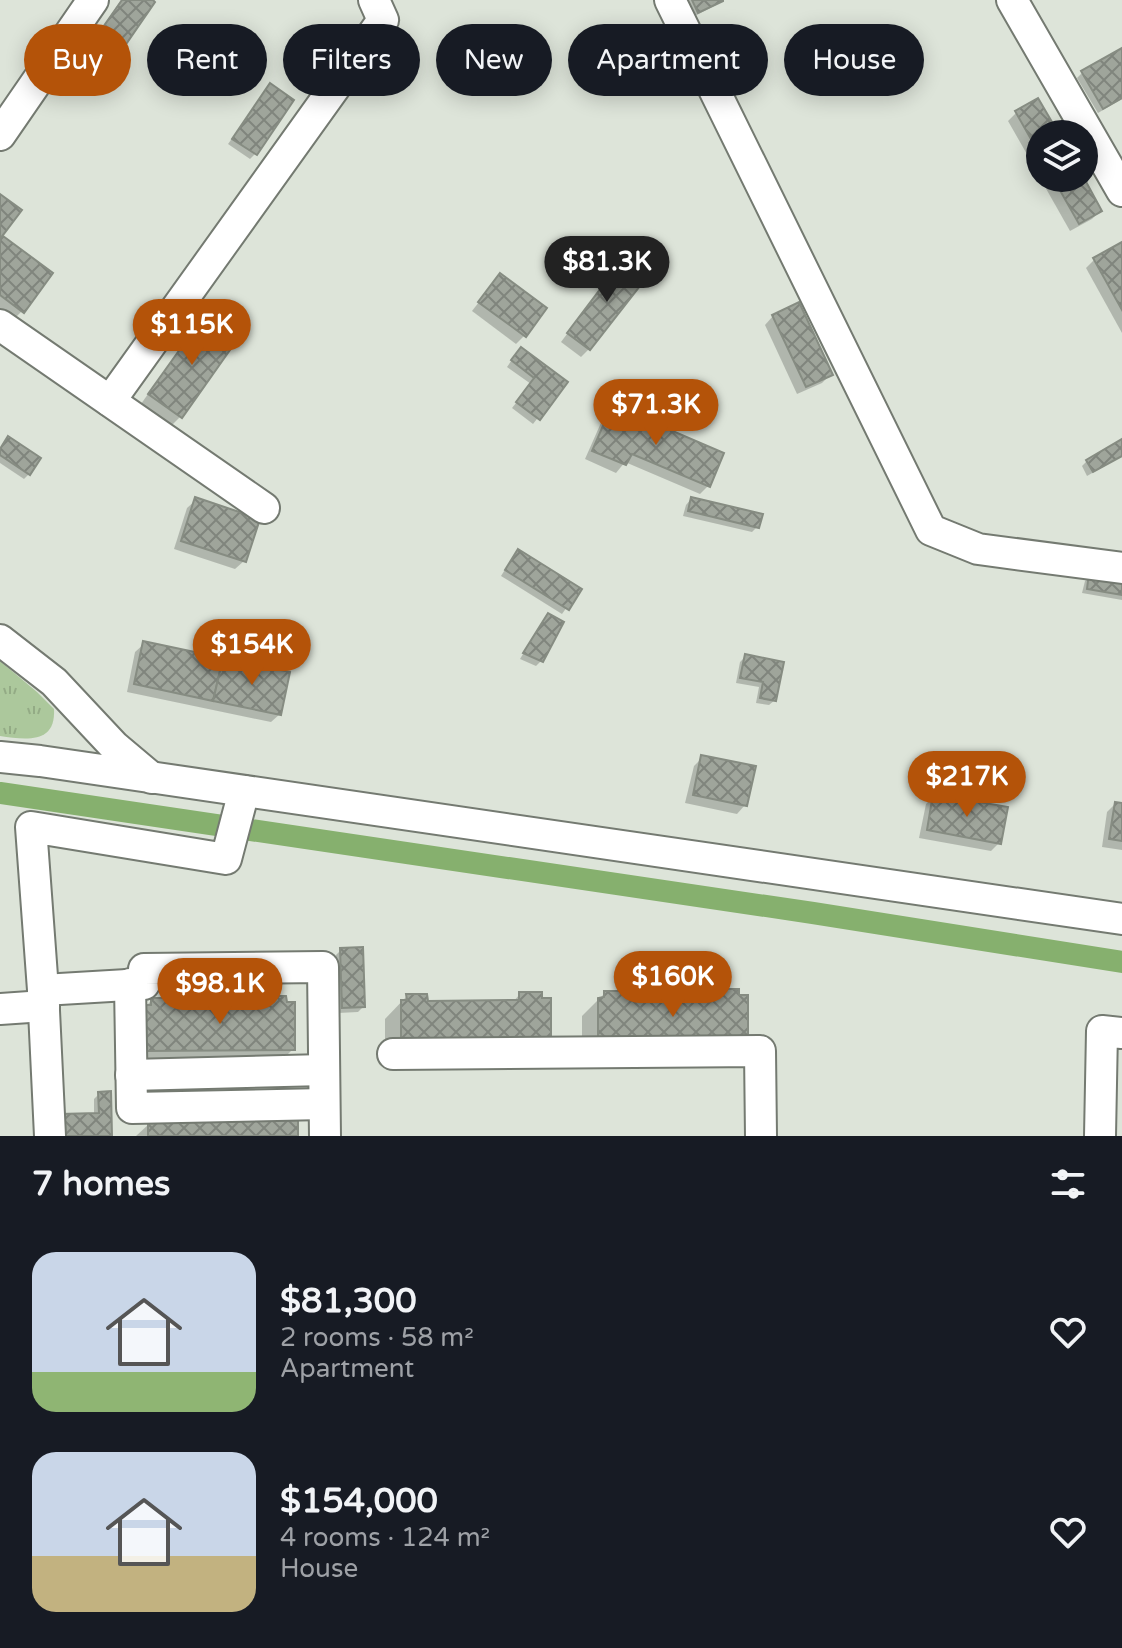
<!DOCTYPE html>
<html lang="en">
<head>
<meta charset="utf-8">
<style>
  :root { --surface:#171b24; --page:#20242c; --text:#f1f3f6; --muted:#9ea1a6; --accent:#b45309 }
  body { margin:0; font-family:"Varela Round",sans-serif; background:var(--page); color:var(--text); height:100vh; display:flex; flex-direction:column; font-size:30px; white-space:nowrap }
  * { box-sizing:border-box; margin:0 }
  p { font-size:26px; color:var(--muted) }
  .icon { flex:none; width:44px; height:44px; fill:none; stroke:currentColor; stroke-width:2; stroke-linecap:round; stroke-linejoin:round }
  .map { position:relative; height:1136px; overflow:hidden }
  .side { display:flex; flex-direction:column; background:var(--surface); flex:1 }
  .side>* { flex:none }
  .banner { position:absolute; left:24px; top:24px; width:1074px; height:72px; display:flex; gap:16px }
  .fabs { position:absolute; left:1026px; top:120px; display:grid; gap:16px }
  .fabs a { display:grid; place-items:center; width:72px; height:72px; border-radius:50%; background:var(--surface); box-shadow:0 4px 20px #0003; font-size:40px }
  .price { position:absolute; translate:-50% -68px; padding:0 18px; border-radius:28px; background:var(--accent); color:#fff; font-size:26px; line-height:52px; filter:drop-shadow(0 2px 4px #0008) }
  .price::after { content:''; position:absolute; left:50%; top:48px; width:24px; height:18px; margin-left:-12px; background:inherit; clip-path:polygon(0 0,100% 0,50% 100%) }
  .price.active { background:#222; color:#fff }
  ul { padding:0; list-style:none }
  li { display:flex; align-items:center; gap:24px; height:200px; padding:0 32px }
  li span { display:grid; place-items:center; flex:none; width:224px; height:160px; border-radius:24px; color:#555 }
  li>.icon { margin-inline-start:auto }
  span .icon { width:96px; height:96px; fill:#fffc; stroke-width:1 }
  li b { font-size:34px }
  h2 { display:flex; justify-content:space-between; align-items:center; height:96px; padding:0 32px; font-size:34px }
  .chip { padding:0 28px; border-radius:36px; background:var(--surface); box-shadow:0 4px 20px #0003; font-size:28px; line-height:72px }
  .chip.active { background:var(--accent); color:#fff }
  .map>svg:first-child { display:block }
</style>
</head>
<body>
<div class="map">
<svg width="1122" height="1136" viewBox="0 0 1122 1136">
  <defs>
    <pattern id="grass-tufts" width="24" height="20" patternUnits="userSpaceOnUse" patternTransform="scale(2)"><rect width="24" height="20" fill="#acc89c"/><path d="M3 7l-1-3M5 7V3M7 7l1-3M15 17l-1-3M17 17v-4M19 17l1-3" fill="none" stroke="#93ab85"/></pattern>
    <pattern id="building-cross-hatch" width="8" height="8" patternUnits="userSpaceOnUse" patternTransform="scale(2)"><rect width="8" height="8" fill="#9fa59b"/><path d="M0 0l8 8M0 8l8-8" fill="none" stroke="#80857d"/></pattern>
  </defs>
  <rect width="100%" height="100%" fill="#dde4d9"/>
  <!-- grass -->
  <path fill="url(#grass-tufts)" d="M0 661 37 692 54 709C56 744 26 740 0 736Z"/>
  <!-- shadow -->
  <g fill="#0003">
    <polygon points="121,0 149,0 152,2 109,65 101,73 81,59"/>
    <polygon points="684,0 721,0 716,5 693,17"/>
    <polygon points="1122,50 1122,99 1098,113 1077,78 1082,73"/>
    <polygon points="270,86 255,154 250,159 228,144"/>
    <polygon points="1017,112 1057,134 1040,134 1040,177 1008,121"/>
    <polygon points="1040,178 1081,178 1100,211 1092,219 1070,231"/>
    <polygon points="0,236 50,273 22,311 14,319 0,309"/>
    <polygon points="1122,244 1122,333 1086,268 1094,260"/>
    <polygon points="615,270 589,349 581,357 561,342"/>
    <polygon points="500,275 524,336 516,344 472,311"/>
    <polygon points="773,316 830,375 822,383 797,394 765,325"/>
    <polygon points="203,319 234,341 180,417 172,425 141,404 195,327"/>
    <polygon points="516,354 566,382 533,424 512,408 531,384 507,367"/>
    <polygon points="612,407 708,486 700,494 625,462 616,473 585,459 604,416"/>
    <polygon points="1122,441 1122,456 1087,476 1082,466 1087,461"/>
    <polygon points="0,449 29,474 24,479 0,463"/>
    <polygon points="691,499 757,527 752,532 683,516 686,505"/>
    <polygon points="196,500 244,561 235,569 174,549 187,508"/>
    <polygon points="513,557 579,590 562,614 501,576"/>
    <polygon points="1090,576 1122,581 1122,600 1082,593 1085,581"/>
    <polygon points="543,621 541,661 536,666 520,659"/>
    <polygon points="144,644 280,714 271,722 127,692 135,652"/>
    <polygon points="746,656 782,663 775,700 769,705 756,703 759,687 736,683 740,662"/>
    <polygon points="702,758 745,805 737,814 685,803 694,766"/>
    <polygon points="934,796 999,843 991,851 919,838 926,804"/>
    <polygon points="1115,804 1122,805 1122,850 1102,847 1107,812"/>
    <polygon points="341,950 363,1007 358,1012 338,1013 336,955"/>
    <polygon points="717,991 737,991 582,1060 582,1016 605,993 623,999 710,999"/>
    <polygon points="520,994 540,994 385,1063 385,1019 407,996 426,1003 513,1002"/>
    <polygon points="265,998 293,1049 276,1066 129,1067 129,1023 152,1000 170,1007 257,1006"/>
    <polygon points="99,1094 110,1136 94,1115 94,1099"/>
    <polygon points="149,1124 296,1136 136,1136"/>
  </g>
  <g fill="none" stroke-linecap="round" stroke-linejoin="round">
    <!-- canal -->
    <polyline stroke="#86b06e" stroke-width="22" points="0,793 813,913 1122,962"/>
  </g>
  <!-- building -->
  <g fill="url(#building-cross-hatch)" stroke="#868c82" stroke-width="2">
    <polygon points="122,0 153,0 155,2 111,66 87,50"/>
    <polygon points="692,0 723,0 723,1 698,13"/>
    <polygon points="1122,48 1122,98 1103,109 1081,71"/>
    <polygon points="270,83 294,100 257,155 232,139"/>
    <polygon points="1038,98 1059,134 1040,134 1040,155 1015,111"/>
    <polygon points="1053,178 1084,178 1102,211 1079,224"/>
    <polygon points="0,194 22,210 0,239"/>
    <polygon points="3,236 53,273 24,313 0,295 0,239"/>
    <polygon points="1122,242 1122,310 1093,258"/>
    <polygon points="623,259 647,277 590,350 567,333"/>
    <polygon points="500,273 547,308 526,337 478,302"/>
    <polygon points="799,302 833,375 806,387 772,315"/>
    <polygon points="203,317 237,340 182,418 148,394"/>
    <polygon points="521,347 568,382 540,420 516,402 534,378 511,360"/>
    <polygon points="612,405 724,453 710,487 632,454 626,465 592,451"/>
    <polygon points="8,436 41,458 30,475 0,455 0,449"/>
    <polygon points="1122,439 1122,456 1093,472 1086,460"/>
    <polygon points="195,497 260,519 246,562 181,541"/>
    <polygon points="691,497 763,514 759,528 688,511"/>
    <polygon points="518,549 582,589 569,610 505,570"/>
    <polygon points="1089,573 1122,579 1122,595 1087,589"/>
    <polygon points="548,613 564,622 543,662 523,653"/>
    <polygon points="143,641 223,658 213,701 134,684"/>
    <polygon points="745,654 784,662 776,701 760,698 763,682 740,678"/>
    <polygon points="223,658 290,672 281,715 213,701"/>
    <polygon points="701,755 756,766 747,806 693,795"/>
    <polygon points="933,794 1008,807 1001,844 927,830"/>
    <polygon points="1115,802 1122,803 1122,841 1109,839"/>
    <polygon points="363,947 365,1007 342,1008 340,948"/>
    <polygon points="716,989 739,989 739,995 748,995 748,1043 598,1044 598,998 604,997 604,991 625,991 625,997 716,997"/>
    <polygon points="519,992 542,992 542,998 551,998 551,1046 401,1047 401,1000 407,1000 406,994 427,994 428,1001 519,1000"/>
    <polygon points="264,996 286,996 287,1002 295,1002 295,1050 145,1051 145,1005 151,1005 151,998 172,998 172,1005 264,1004"/>
    <polygon points="111,1091 112,1136 60,1136 60,1114 99,1113 98,1092"/>
    <polygon points="298,1120 298,1136 148,1136 148,1122"/>
  </g>
  <g fill="none" stroke-linecap="round" stroke-linejoin="round">
    <defs>
      <g id="minor">
        <polyline points="670,0 931,530 978,549 1122,568"/>
        <polyline points="1012,0 1122,191"/>
        <polyline points="0,135 93,0"/>
        <polyline points="0,325 264,508"/>
        <polyline points="110,401 383,20 374,0"/>
        <polyline points="0,640 54,682 114,746 152,778"/>
        <polyline points="0,757 40,761 1122,919"/>
        <polyline points="130,984 132,1108 324,1104"/>
        <polyline points="43,990 144,984 144,969 323,967 325,1136"/>
        <polyline points="0,1009 44,1006"/>
        <polyline points="393,1054 760,1051 761,1136"/>
        <polyline points="131,1075 324,1070"/>
        <polyline points="50,1136 43,990 31,827 226,859 244,791"/>
        <polyline points="1100,1136 1102,1031 1122,1033"/>
      </g>
    </defs>
    <!-- minor casing -->
    <use href="#minor" stroke="#747a71" stroke-width="34"/>
    <!-- minor -->
    <use href="#minor" stroke="#fff" stroke-width="30"/>
  </g>
</svg>
<div class="fabs">
<a><svg class="icon" aria-label="layers" viewBox="0 0 24 24"><path d="M12 4l9 5-9 5-9-5zM3 14l9 5 9-5"/></svg></a>
</div>
<b class="price active" style="left:607px;top:304px">$81.3K</b>
<b class="price" style="left:192px;top:367px">$115K</b>
<b class="price" style="left:656px;top:447px">$71.3K</b>
<b class="price" style="left:252px;top:687px">$154K</b>
<b class="price" style="left:967px;top:819px">$217K</b>
<b class="price" style="left:673px;top:1019px">$160K</b>
<b class="price" style="left:220px;top:1026px">$98.1K</b>
<div class="banner">
<a class="chip active">Buy</a>
<a class="chip">Rent</a>
<a class="chip">Filters</a>
<a class="chip">New</a>
<a class="chip">Apartment</a>
<a class="chip">House</a>
</div>
</div>
<section class="side">
<h2>7 homes<svg class="icon" aria-label="filters" viewBox="0 0 24 24"><path d="M4 7h16M4 17h16"/><circle cx="9" cy="7" r="2"/><circle cx="15" cy="17" r="2"/></svg></h2>
<ul>
<li><span style="background:linear-gradient(#c9d6e8 75%,#8fb573 0)"><svg class="icon" aria-label="home" viewBox="0 0 24 24"><path d="M3 11l9-7 9 7M6 9v11h12V9"/></svg></span><div><b>$81,300</b><p>2 rooms · 58 m²</p><p>Apartment</p></div><svg class="icon" aria-label="heart" viewBox="0 0 24 24"><path d="M12 20l-8-8c-3-5 5-10 8-4 3-6 11-1 8 4z"/></svg></li>
<li><span style="background:linear-gradient(#c9d6e8 65%,#c2b280 0)"><svg class="icon" aria-label="home" viewBox="0 0 24 24"><path d="M3 11l9-7 9 7M6 9v11h12V9"/></svg></span><div><b>$154,000</b><p>4 rooms · 124 m²</p><p>House</p></div><svg class="icon" aria-label="heart" viewBox="0 0 24 24"><path d="M12 20l-8-8c-3-5 5-10 8-4 3-6 11-1 8 4z"/></svg></li>
</ul>
</section>
</body>
</html>
